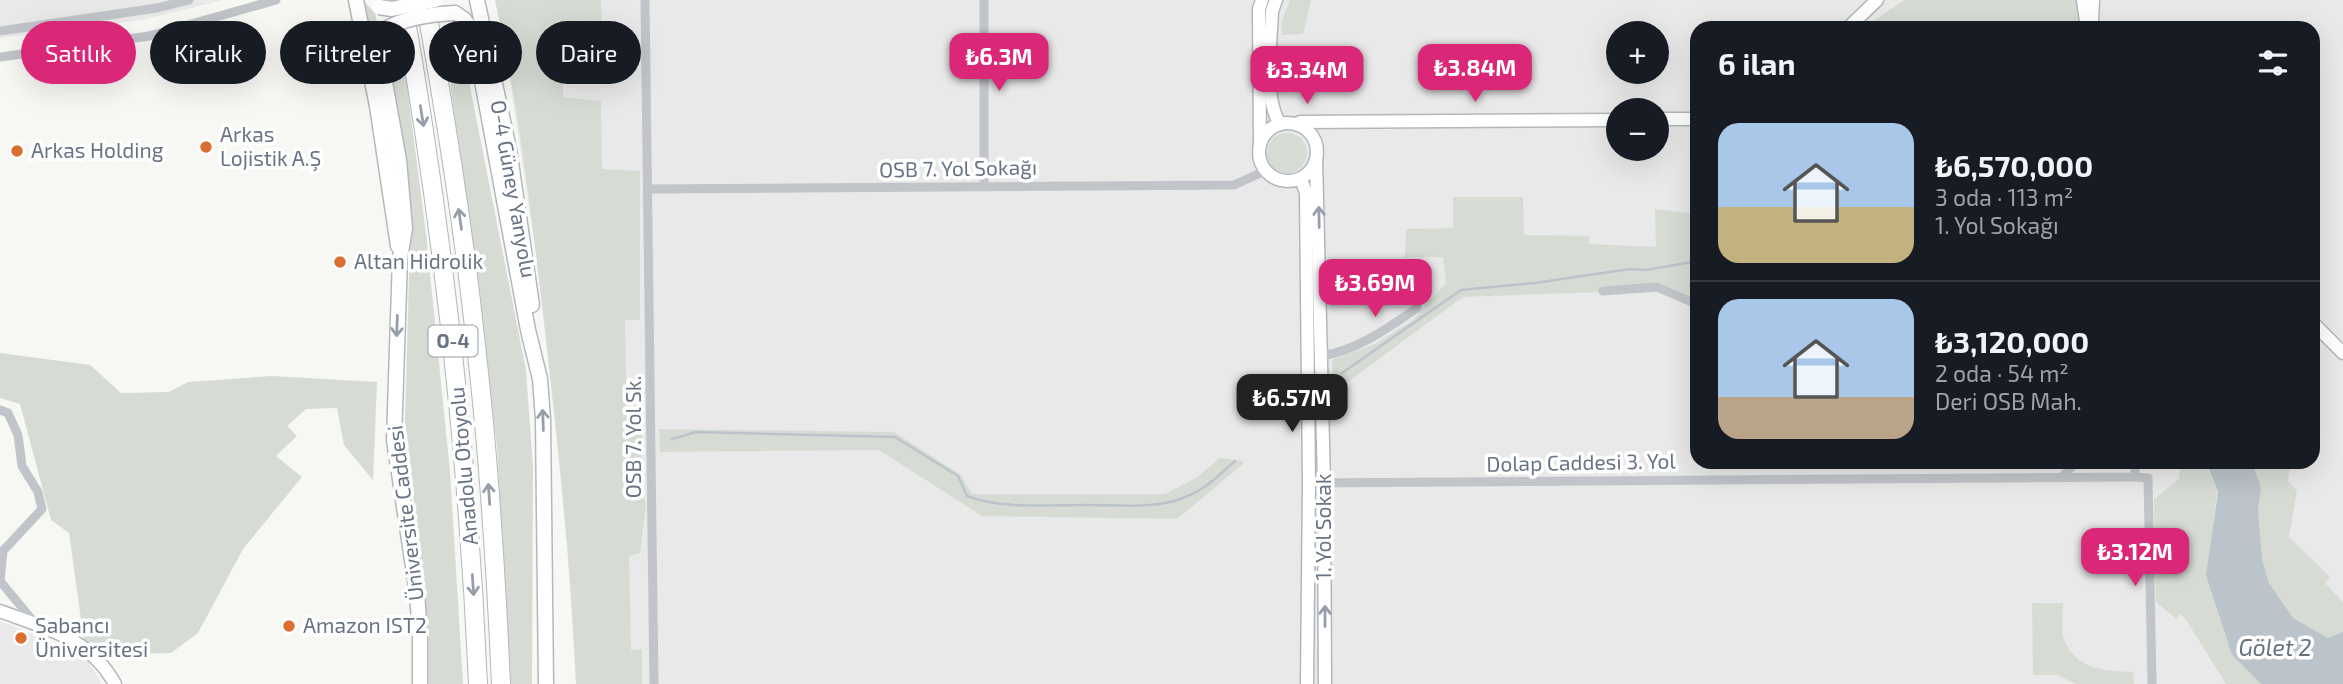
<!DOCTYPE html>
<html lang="tr">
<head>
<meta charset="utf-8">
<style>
  :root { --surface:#171b24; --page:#20242c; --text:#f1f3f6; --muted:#9ea1a6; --line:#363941; --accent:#db2777 }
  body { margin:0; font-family:"Exo 2",sans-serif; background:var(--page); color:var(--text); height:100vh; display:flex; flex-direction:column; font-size:26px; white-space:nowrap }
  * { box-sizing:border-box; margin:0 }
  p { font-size:23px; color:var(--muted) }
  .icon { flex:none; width:38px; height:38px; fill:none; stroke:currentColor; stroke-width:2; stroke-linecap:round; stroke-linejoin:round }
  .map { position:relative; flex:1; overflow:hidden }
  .side { position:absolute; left:1690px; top:21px; width:630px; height:448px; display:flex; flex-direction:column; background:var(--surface); border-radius:21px; box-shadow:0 7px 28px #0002 }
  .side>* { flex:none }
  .hud { position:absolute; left:21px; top:21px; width:665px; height:63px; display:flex; gap:14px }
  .buttons { position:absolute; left:1606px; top:21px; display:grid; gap:14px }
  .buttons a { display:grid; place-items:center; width:63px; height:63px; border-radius:50%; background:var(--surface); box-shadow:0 7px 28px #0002; font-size:35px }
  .price { position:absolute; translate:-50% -60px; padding:0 16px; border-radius:14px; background:var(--accent); color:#fff; font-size:23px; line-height:46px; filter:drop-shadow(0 2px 4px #0008) }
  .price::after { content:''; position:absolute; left:50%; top:42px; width:21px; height:16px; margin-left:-10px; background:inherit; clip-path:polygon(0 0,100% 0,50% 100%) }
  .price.active { background:#222; color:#fff }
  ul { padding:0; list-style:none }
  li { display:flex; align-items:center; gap:21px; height:175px; padding:0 28px }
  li+li { border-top:2px solid var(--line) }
  li span { display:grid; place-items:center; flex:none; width:196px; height:140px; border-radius:21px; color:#555 }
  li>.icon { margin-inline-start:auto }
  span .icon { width:84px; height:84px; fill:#fffc; stroke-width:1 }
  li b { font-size:30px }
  h2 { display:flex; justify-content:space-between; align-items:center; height:84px; padding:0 28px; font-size:30px }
  .chip { padding:0 24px; border-radius:32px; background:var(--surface); box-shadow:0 7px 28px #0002; font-size:24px; line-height:63px }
  .chip.active { background:var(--accent); color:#fff }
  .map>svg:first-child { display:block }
</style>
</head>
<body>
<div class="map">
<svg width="2343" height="684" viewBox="0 0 2343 684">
  <rect width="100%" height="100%" fill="#f7f7f4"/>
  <!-- built -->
  <g fill="#e8e9e8" fill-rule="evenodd">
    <polygon points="0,0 224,0 142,20 0,38"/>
    <path d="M495 0H2343V684H576L565 505 536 255 504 39ZM1698 28H2314V462H1698ZM1619 33H1657V72H1619ZM1619 110H1657V149H1619Z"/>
    <polygon points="0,621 85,655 102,684 0,684"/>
  </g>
  <!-- green -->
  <g fill="#d6dcd4">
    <path d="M495 0H601L603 65 576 62 563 64V97L601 101 602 169 640 171V320H625L627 430 642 431 641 491 646 504 640 553 629 556 631 650 642 649V684H576C571 566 558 448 545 330 532 220 519 108 495 0Z"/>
    <polygon points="1290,0 1311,0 1303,34 1282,35 1281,23"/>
    <polygon points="1904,0 2079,0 2078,28 1869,28 1869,24"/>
    <polygon points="365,2 375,13 378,27 372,40"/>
    <polygon points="452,24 459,31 526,370 533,467 532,684 511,684 497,447 443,26"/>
    <polygon points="400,31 426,234 450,472 463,684 429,684 429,635 405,422 410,240 386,44 392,34"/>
    <circle cx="1287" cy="153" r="20"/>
    <polygon points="1453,197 1523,197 1524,235 1589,236 1589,244 1656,247 1655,209 1697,214 1697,307 1663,290 1463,297 1334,392 1332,360 1375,344 1413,320 1446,283 1443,257 1405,257 1406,229 1453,228"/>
    <polygon points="0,353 90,365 121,393 169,392 188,382 272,376 377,382 373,480 344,445 337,408 306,409 287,426 297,436 276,456 302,477 243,549 198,633 171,653 103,655 101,650 84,641 69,533 51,520 20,404 0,398"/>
    <polygon points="659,429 894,432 961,475 972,494 1165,494 1198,477 1219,458 1243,461 1243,464 1177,519 982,516 879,450 660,452"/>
    <polygon points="2185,462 2205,462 2217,491 2207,576 2263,684 2226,684 2185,618 2180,613 2177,619 2156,602 2154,499 2179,479 2180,467"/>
    <polygon points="2235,462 2290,462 2288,481 2297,491 2289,537 2330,577 2325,583 2343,602 2343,647 2289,624 2263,576"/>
    <path d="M2032 603H2063C2063 614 2060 632 2065 642 2077 670 2107 671 2133 672L2134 684H2076L2057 675H2033Z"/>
  </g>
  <!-- water -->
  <polygon fill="#bbc4ca" points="2206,462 2241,462 2254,468 2261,488 2258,510 2262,560 2269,583 2293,618 2328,638 2343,632 2343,684 2261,684 2232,655 2206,575 2218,492"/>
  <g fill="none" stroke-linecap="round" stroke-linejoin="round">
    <!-- stream -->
    <g stroke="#bbc4ca" stroke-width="2.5">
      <polyline points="1342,373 1461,290 1535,283 1630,269 1646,270 1698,261"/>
      <path d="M672 439 696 432 895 437 958 476 967 496C1002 509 1044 505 1080 505 1115 504 1155 511 1188 496 1207 488 1220 474 1235 461"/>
    </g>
    <defs>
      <g id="secondary">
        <path d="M1276 0 1272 11C1271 43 1263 98 1280 124"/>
        <polyline points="2083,0 2087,28"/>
        <polyline points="2092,21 2093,0"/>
        <polyline points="1848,28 1877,0"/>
        <polyline points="1657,119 1698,119"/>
        <circle cx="1288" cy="152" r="29"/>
        <polyline points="1298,125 1300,122 1619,120"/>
        <polyline points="1260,143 1259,9 1262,0"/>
        <polyline points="1316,160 1324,483 1325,684"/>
        <polyline points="1301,179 1306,193 1309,483 1307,684"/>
        <polyline points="2314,324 2343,353"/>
        <path d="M0 611C47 629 89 637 115 684"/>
      </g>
      <g id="primary">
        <polyline points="356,0 377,106 398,246"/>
        <polyline points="477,0 509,149 532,305"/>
        <polyline points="455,13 464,19 473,32 528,330 540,379 543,419 546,684"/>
        <polyline points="384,30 379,49 399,160 405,228 400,258 394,440 417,593 420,634 420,684"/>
      </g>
      <g id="highway">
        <path d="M425 0C445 115 464 230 476 346 489 458 496 571 501 684"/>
        <path d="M403 3C443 229 468 455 478 684"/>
      </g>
    </defs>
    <!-- secondary casing -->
    <use href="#secondary" stroke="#b3b7bd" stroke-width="15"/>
    <!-- primary casing -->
    <use href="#primary" stroke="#b4b8bc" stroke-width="17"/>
    <!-- highway casing -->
    <use href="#highway" stroke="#b4b7bb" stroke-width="20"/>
    <!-- street -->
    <g stroke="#c1c4c8" stroke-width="9">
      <polyline points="645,0 654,684"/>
      <polyline points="984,0 984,187"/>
      <polyline points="0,31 157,8 189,0"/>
      <polyline points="0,57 149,36 276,0"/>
      <polyline points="648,189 1234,185 1265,171"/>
      <polyline points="1603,291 1657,287 1698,305"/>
      <path d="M1322 356C1358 350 1388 328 1417 308V272"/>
      <polyline points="0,410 8,413 18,435 22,466 38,492 42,509 3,551 0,581"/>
      <polyline points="2063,476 2076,462"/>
      <polyline points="2135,477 2148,478 2152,684"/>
      <polyline points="1309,483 2135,477 2135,462"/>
      <polyline points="0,581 34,622"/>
    </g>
    <!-- secondary -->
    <use href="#secondary" stroke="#fff" stroke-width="12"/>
    <!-- primary -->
    <use href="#primary" stroke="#fff" stroke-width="14"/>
    <!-- highway -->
    <use href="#highway" stroke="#fff" stroke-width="18"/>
    <defs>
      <g id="primary-bridge">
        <polyline points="379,7 392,9 435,0"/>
        <path d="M384 30C403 18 433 14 455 13"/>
      </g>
    </defs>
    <!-- primary-bridge casing -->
    <use href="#primary-bridge" stroke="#b4b8bc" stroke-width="17" stroke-linecap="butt"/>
    <!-- primary-bridge -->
    <use href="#primary-bridge" stroke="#fff" stroke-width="14"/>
  </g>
  <!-- one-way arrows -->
  <defs><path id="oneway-shaft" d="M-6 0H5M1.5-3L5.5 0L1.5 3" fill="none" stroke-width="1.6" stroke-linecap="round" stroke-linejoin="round" transform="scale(1.75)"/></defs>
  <g stroke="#959ea9">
    <use href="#oneway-shaft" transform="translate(422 116) rotate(81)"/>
    <use href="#oneway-shaft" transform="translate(1319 217) rotate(-91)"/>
    <use href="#oneway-shaft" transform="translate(460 219) rotate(-98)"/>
    <use href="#oneway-shaft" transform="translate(397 326) rotate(92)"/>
    <use href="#oneway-shaft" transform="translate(543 420) rotate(-92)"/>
    <use href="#oneway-shaft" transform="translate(489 494) rotate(-94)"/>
    <use href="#oneway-shaft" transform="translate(473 585) rotate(86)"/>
    <use href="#oneway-shaft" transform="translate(1325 616) rotate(-90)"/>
  </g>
  <!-- markers -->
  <g fill="#db6e31" stroke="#fff" stroke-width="2.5">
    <circle cx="206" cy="147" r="7"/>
    <circle cx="17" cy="151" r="7"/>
    <circle cx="340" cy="262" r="7"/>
    <circle cx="289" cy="626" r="7"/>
    <circle cx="21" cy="638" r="7"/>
  </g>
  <g text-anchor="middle" stroke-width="7" stroke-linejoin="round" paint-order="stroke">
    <!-- shield labels -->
    <rect fill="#fff" stroke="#959ea9" stroke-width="2" x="428.5" y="325.5" width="49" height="31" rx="5"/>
    <g font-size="19" font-weight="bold" fill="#687484">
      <text x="453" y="348">O-4</text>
    </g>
    <!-- poi labels -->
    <g font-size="21" fill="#687484" stroke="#fff" text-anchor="start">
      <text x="220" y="142">Arkas<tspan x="220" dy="24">Lojistik A.Ş</tspan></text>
      <text x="31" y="158">Arkas Holding</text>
      <text x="354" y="269">Altan Hidrolik</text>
      <text x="35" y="633">Sabancı<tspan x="35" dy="24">Üniversitesi</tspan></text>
      <text x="303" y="633">Amazon IST2</text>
    </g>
    <!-- street labels -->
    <g font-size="21" fill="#687484" stroke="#fff">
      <text transform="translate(958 169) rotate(-1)" y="7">OSB 7. Yol Sokağı</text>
      <text transform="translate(513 189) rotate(80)" y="7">O-4 Güney Yanyolu</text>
      <text transform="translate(634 437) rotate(-90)" y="7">OSB 7. Yol Sk.</text>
      <text transform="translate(1581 463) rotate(-1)" y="7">Dolap Caddesi 3. Yol</text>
      <text transform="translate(464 466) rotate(-95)" y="7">Anadolu Otoyolu</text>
      <text transform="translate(406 513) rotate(-97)" y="7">Üniversite Caddesi</text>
      <text transform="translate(1324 527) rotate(-90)" y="7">1. Yol Sokak</text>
    </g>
    <!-- water labels -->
    <g font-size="23" font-style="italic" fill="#637480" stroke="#fff">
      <text x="2275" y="656">Gölet 2</text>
    </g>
  </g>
</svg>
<div class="buttons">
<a>+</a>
<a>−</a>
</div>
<b class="price" style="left:999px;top:93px">₺6.3M</b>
<b class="price" style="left:1475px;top:104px">₺3.84M</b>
<b class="price" style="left:1307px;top:106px">₺3.34M</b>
<b class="price" style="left:1375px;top:319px">₺3.69M</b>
<b class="price active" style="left:1292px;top:434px">₺6.57M</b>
<b class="price" style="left:2135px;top:588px">₺3.12M</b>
<div class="hud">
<a class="chip active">Satılık</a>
<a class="chip">Kiralık</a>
<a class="chip">Filtreler</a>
<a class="chip">Yeni</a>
<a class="chip">Daire</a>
</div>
<section class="side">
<h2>6 ilan<svg class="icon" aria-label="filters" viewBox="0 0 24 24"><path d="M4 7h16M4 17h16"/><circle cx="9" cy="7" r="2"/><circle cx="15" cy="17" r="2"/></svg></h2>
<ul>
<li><span style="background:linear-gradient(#a9c7e8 60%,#c2b280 0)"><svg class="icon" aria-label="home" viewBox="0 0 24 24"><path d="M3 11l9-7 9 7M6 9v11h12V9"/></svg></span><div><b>₺6,570,000</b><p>3 oda · 113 m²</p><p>1. Yol Sokağı</p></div></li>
<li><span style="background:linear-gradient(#a9c7e8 70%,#b9a48a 0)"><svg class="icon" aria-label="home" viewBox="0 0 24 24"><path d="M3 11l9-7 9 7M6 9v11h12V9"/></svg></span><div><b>₺3,120,000</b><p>2 oda · 54 m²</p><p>Deri OSB Mah.</p></div></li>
</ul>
</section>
</div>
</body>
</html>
